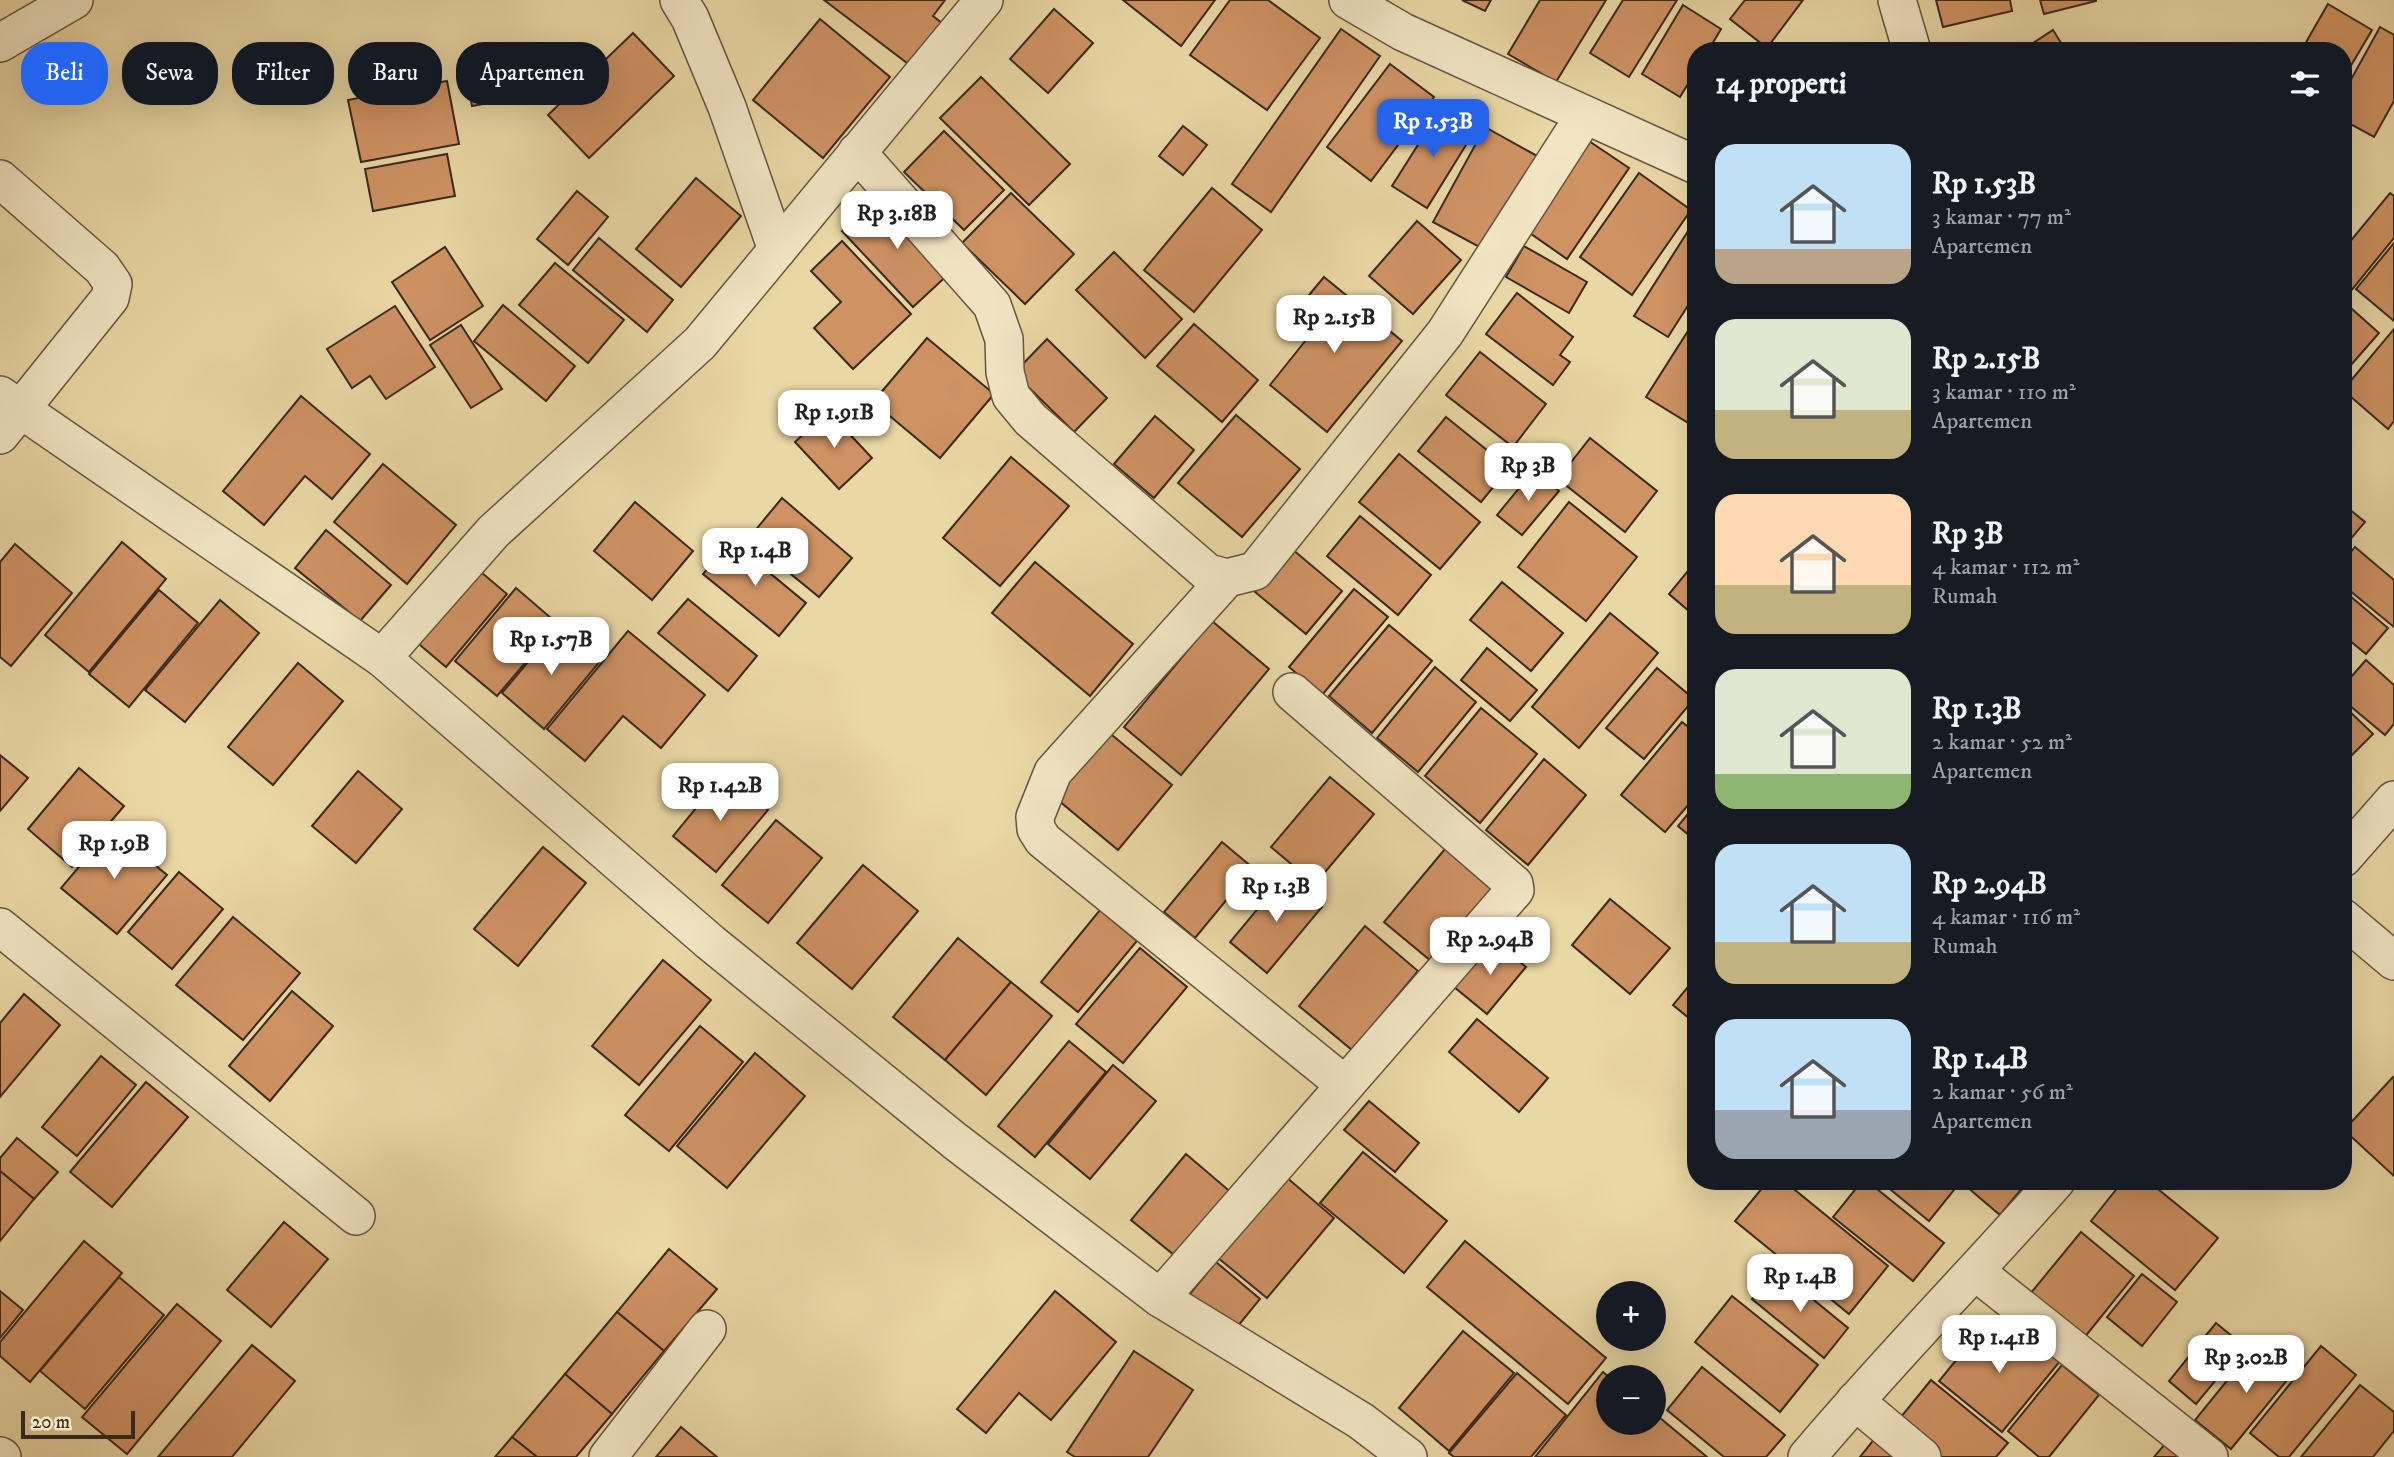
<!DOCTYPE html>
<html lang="id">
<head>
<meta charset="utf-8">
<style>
  :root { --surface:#171b24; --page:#242831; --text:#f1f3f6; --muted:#9ea1a6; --accent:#2563eb }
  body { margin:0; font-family:"IM FELL DW Pica",serif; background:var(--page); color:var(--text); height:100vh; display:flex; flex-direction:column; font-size:26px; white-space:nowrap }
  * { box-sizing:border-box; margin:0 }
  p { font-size:23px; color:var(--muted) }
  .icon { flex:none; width:38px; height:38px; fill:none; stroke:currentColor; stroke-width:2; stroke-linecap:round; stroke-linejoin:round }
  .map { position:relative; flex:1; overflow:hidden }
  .drawer { position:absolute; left:1687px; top:42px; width:665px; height:1148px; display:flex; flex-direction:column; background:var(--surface); border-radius:28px; box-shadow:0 7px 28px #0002 }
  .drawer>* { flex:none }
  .hud { position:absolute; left:21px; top:42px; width:665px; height:63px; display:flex; gap:14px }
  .buttons { position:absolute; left:1596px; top:1281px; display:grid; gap:14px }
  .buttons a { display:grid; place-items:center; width:70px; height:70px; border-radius:50%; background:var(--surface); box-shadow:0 7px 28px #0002; font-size:35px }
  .scale { position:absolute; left:21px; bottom:18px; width:114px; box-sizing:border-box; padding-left:7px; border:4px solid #3b291e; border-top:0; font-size:19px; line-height:24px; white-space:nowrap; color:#3b291e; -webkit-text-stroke:5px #f1e5c4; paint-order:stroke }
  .price { position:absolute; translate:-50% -60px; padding:0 16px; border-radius:14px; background:#fff; color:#222; font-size:23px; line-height:46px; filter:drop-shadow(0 2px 4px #0008) }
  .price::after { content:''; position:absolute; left:50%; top:42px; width:21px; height:16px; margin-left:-10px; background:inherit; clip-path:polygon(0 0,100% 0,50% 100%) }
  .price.current { background:var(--accent); color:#fff }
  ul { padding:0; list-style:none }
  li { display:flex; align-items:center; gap:21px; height:175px; padding:0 28px }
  li span { display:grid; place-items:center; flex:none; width:196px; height:140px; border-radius:21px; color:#555 }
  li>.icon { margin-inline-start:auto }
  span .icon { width:84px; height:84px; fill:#fffc; stroke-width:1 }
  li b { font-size:30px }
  h2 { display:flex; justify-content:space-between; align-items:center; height:84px; padding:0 28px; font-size:30px }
  .pill { padding:0 24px; border-radius:28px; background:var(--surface); box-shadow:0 7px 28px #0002; font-size:24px; line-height:63px }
  .pill.current { background:var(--accent); color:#fff }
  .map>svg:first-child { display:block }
</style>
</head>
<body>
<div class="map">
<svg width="2394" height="1457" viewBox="0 0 2394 1457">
  <rect width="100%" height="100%" fill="#e9d7a4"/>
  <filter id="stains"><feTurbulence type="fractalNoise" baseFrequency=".00286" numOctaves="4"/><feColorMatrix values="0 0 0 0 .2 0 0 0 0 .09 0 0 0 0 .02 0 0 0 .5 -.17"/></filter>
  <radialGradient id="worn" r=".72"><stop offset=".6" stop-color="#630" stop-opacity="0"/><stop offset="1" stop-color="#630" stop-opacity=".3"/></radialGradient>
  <!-- building -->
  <g fill="#ce9263" stroke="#3b291e" stroke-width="2">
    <polygon points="824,0 945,0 933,16 947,27 915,69"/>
    <polygon points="1123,0 1215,0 1181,46"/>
    <polygon points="1230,0 1268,0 1320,38 1267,110 1190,55"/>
    <polygon points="1462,0 1491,0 1485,11"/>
    <polygon points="1540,0 1606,0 1556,82 1508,54"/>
    <polygon points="1623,0 1677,0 1629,77 1590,53"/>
    <polygon points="1745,0 1803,0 1767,48 1730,19"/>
    <polygon points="1936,0 2010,0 2012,11 1943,27"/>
    <polygon points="2040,0 2096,0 2096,1 2044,14"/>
    <polygon points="2328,4 2372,30 2343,79 2343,51 2301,51"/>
    <polygon points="1683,5 1721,29 1708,51 1696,51 1696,71 1680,97 1642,74"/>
    <polygon points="1054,9 1093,43 1048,93 1010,59"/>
    <polygon points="820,19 890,77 823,158 753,100"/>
    <polygon points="2380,27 2394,35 2394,101 2374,137 2343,120 2343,94"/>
    <polygon points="1341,29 1380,56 1271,212 1232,184"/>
    <polygon points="2053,30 2066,51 2021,51"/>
    <polygon points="633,33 674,76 589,158 548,115"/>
    <polygon points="557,62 563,89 472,106 467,79"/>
    <polygon points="1390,64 1434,97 1371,181 1327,147"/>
    <polygon points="981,77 1070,164 1029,205 940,118"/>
    <polygon points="447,81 459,144 361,162 348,100"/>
    <polygon points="1440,110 1474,132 1427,208 1392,186"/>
    <polygon points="1183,126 1207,145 1183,175 1159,156"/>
    <polygon points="1485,127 1537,156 1485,250 1433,222"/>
    <polygon points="944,131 1004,190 964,230 904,172"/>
    <polygon points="1586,139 1629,168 1567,259 1524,229"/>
    <polygon points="447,154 455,196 373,211 365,169"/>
    <polygon points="1639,173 1691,210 1632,295 1580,257"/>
    <polygon points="696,178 741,216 681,287 636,249"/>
    <polygon points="1212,188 1262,230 1194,312 1144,270"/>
    <polygon points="577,191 608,217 568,265 537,239"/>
    <polygon points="1011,193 1074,254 1025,304 962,243"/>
    <polygon points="2390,193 2394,196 2394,238 2350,292 2343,286 2343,250"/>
    <polygon points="881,194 953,270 913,307 842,231"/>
    <polygon points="1417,221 1461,260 1413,314 1369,276"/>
    <polygon points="1690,228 1696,231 1696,293 1668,337 1634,316"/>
    <polygon points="599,238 673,300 647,332 573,270"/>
    <polygon points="842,241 911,314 853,369 814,328 841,302 811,271"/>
    <polygon points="2394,243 2394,321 2356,289"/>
    <polygon points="1524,246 1587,282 1569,313 1506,277"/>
    <polygon points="445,247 483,306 430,340 392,282"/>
    <polygon points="1114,252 1182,319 1145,358 1076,290"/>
    <polygon points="555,263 624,320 588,363 519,305"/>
    <polygon points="1324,277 1402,341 1327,432 1270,385 1314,330 1294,313"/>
    <polygon points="1517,293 1573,337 1560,355 1570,362 1553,385 1486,334"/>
    <polygon points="2343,301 2379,333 2343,374"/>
    <polygon points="503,305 575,366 546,401 474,341"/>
    <polygon points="395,306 435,367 386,399 370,376 352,388 327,349"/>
    <polygon points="1695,320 1696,414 1690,424 1646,397"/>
    <polygon points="1194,324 1258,380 1222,422 1157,366"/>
    <polygon points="461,325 502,389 471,408 430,345"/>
    <polygon points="2394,329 2394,421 2388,429 2343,390"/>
    <polygon points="927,338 994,394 940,458 873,402"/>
    <polygon points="1047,339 1107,398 1074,432 1014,373"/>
    <polygon points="1480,352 1546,404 1513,447 1446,395"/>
    <polygon points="301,396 370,454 332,499 305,476 264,525 223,491"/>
    <polygon points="828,411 872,458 839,489 795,442"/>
    <polygon points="1236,415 1300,469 1242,537 1178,483"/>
    <polygon points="1155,416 1194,450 1154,498 1114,464"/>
    <polygon points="1446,417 1509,468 1481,502 1418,451"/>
    <polygon points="1590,438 1657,491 1625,532 1558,479"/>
    <polygon points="1399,454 1480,522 1440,569 1359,502"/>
    <polygon points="1011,457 1069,506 1000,586 943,538"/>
    <polygon points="383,464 456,525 407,584 334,522"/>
    <polygon points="1534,470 1559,491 1522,535 1497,515"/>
    <polygon points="782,498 852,558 819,597 748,539"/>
    <polygon points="635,502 693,551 652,600 594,551"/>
    <polygon points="1569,502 1637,557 1586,621 1518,567"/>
    <polygon points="2343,504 2365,522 2343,548"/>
    <polygon points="1360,516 1431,575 1398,615 1327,556"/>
    <polygon points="326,530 391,585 360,621 295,568"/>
    <polygon points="731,541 806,603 779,636 703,574"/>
    <polygon points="122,542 166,579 89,672 45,635"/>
    <polygon points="15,544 72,593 11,666 0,657 0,562"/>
    <polygon points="2355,547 2394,580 2394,627 2343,585 2343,562"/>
    <polygon points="1292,549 1342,591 1306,634 1255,592"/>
    <polygon points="1696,561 1696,617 1669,594"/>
    <polygon points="1035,562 1133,644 1090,696 992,613"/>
    <polygon points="475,567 507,594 446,667 414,640"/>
    <polygon points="1502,582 1563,633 1531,671 1470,620"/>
    <polygon points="516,588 558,624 497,696 455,661"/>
    <polygon points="1354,589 1388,617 1322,695 1289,667"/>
    <polygon points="159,590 198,623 129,707 89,674"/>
    <polygon points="2343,590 2388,628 2366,654 2343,635"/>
    <polygon points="688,599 757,656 728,691 658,633"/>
    <polygon points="220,600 259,633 185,722 145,690"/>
    <polygon points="1610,613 1658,653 1579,748 1532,707"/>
    <polygon points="1212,621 1269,669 1181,775 1124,727"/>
    <polygon points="559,625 601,660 544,729 502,693"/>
    <polygon points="1389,625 1432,661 1372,733 1329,696"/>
    <polygon points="628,631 705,695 661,748 623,716 585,761 547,729"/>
    <polygon points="1487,648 1537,690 1510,721 1461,680"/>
    <polygon points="2366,660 2394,685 2394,724 2385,735 2343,700 2343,686"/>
    <polygon points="298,663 343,701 273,785 228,747"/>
    <polygon points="1435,667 1476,702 1418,772 1377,738"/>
    <polygon points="1657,668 1694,699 1644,759 1606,728"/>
    <polygon points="2343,705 2373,734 2343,764"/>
    <polygon points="1481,708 1537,754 1480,823 1425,776"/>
    <polygon points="1682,722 1696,733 1696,796 1665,832 1621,795"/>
    <polygon points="1106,730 1172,785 1118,850 1052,795"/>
    <polygon points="0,755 28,778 0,811"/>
    <polygon points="1544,759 1586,795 1528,865 1486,830"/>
    <polygon points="79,768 124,806 72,867 28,829"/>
    <polygon points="358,771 402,809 356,863 312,826"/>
    <polygon points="724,774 768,810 716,872 673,836"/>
    <polygon points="1330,777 1374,814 1315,884 1271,847"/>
    <polygon points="1696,804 1696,841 1678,826"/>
    <polygon points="776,820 822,858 768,923 722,885"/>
    <polygon points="111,829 167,875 117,934 61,888"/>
    <polygon points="1222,842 1253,868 1195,938 1164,912"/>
    <polygon points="543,847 586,883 518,966 474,929"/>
    <polygon points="1445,849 1492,889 1431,961 1384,922"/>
    <polygon points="863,865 918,911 852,989 797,943"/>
    <polygon points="179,872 223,909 172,969 128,932"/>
    <polygon points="1285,876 1322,907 1267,973 1230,942"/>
    <polygon points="1610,899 1670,948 1630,994 1572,945"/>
    <polygon points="1100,910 1137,941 1078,1012 1041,982"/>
    <polygon points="233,917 300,973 243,1040 176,985"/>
    <polygon points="1365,926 1418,971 1352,1050 1299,1006"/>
    <polygon points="958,938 1011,982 945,1060 893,1017"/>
    <polygon points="1493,939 1526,967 1487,1014 1453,986"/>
    <polygon points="1140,948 1187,987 1123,1063 1076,1024"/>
    <polygon points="663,960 711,1000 639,1085 592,1046"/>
    <polygon points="1696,977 1696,1024 1673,1005"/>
    <polygon points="1011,982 1052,1016 986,1095 945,1060"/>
    <polygon points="292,991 333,1026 270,1101 229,1066"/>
    <polygon points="24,994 60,1025 0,1097 0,1023"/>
    <polygon points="1477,1019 1548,1078 1519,1112 1449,1052"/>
    <polygon points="700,1026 743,1062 669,1151 625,1115"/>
    <polygon points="1069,1041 1106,1072 1035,1157 998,1126"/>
    <polygon points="755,1053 805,1096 727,1188 677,1146"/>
    <polygon points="101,1056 136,1085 77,1156 42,1127"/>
    <polygon points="1113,1065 1156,1101 1090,1179 1048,1144"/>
    <polygon points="2393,1077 2394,1078 2394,1176 2344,1130"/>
    <polygon points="146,1082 188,1117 112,1207 70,1172"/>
    <polygon points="1369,1101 1419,1143 1395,1172 1344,1130"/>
    <polygon points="17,1138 58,1172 34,1199 0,1171 0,1158"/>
    <polygon points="1363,1152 1447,1221 1404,1273 1320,1203"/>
    <polygon points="1186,1154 1233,1194 1179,1259 1131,1220"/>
    <polygon points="0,1171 34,1199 0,1241"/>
    <polygon points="1285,1176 1334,1218 1267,1298 1217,1257"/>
    <polygon points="1768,1181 1784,1181 1888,1266 1849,1314 1735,1221"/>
    <polygon points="1862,1181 1867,1181 1944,1243 1913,1281 1833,1217"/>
    <polygon points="1880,1181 1953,1181 1958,1185 1929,1221"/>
    <polygon points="1960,1181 2028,1181 2000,1215"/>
    <polygon points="2123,1181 2148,1181 2218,1238 2175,1290 2091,1221"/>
    <polygon points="284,1222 328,1259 271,1327 227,1290"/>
    <polygon points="2081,1232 2134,1276 2084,1338 2030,1294"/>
    <polygon points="84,1241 122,1273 30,1382 0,1356 0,1342"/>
    <polygon points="1465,1241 1606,1358 1568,1404 1427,1287"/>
    <polygon points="669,1249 717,1289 664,1351 617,1312"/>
    <polygon points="1216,1262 1260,1299 1233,1332 1189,1295"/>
    <polygon points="1776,1269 1848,1328 1824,1358 1752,1299"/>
    <polygon points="2142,1274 2177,1302 2142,1346 2107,1317"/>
    <polygon points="119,1277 164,1315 85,1409 40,1371"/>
    <polygon points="0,1291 23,1310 0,1338"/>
    <polygon points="1055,1291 1116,1342 1051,1420 1019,1393 986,1433 957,1409"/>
    <polygon points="1732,1296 1818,1365 1780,1412 1695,1342"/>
    <polygon points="177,1304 221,1341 127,1454 82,1417"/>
    <polygon points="617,1312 664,1351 612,1414 565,1374"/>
    <polygon points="1988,1321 2023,1350 2033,1338 2061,1360 2002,1432 1939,1381"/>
    <polygon points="2216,1323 2244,1346 2196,1404 2169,1381"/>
    <polygon points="1463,1331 1514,1373 1449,1451 1399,1408"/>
    <polygon points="2260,1340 2296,1369 2231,1449 2195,1420"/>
    <polygon points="252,1345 295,1381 232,1457 158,1457"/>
    <polygon points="2321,1346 2356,1375 2289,1457 2279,1457 2250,1433"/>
    <polygon points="1134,1351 1193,1390 1148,1457 1075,1457 1067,1452"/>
    <polygon points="2062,1365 2099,1395 2049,1457 2039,1457 2008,1431"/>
    <polygon points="1702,1367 1785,1435 1766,1457 1724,1457 1667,1410"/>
    <polygon points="1603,1372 1609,1377 1608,1423 1654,1423 1654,1413 1707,1457 1535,1457"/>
    <polygon points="1517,1373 1566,1415 1531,1457 1454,1457 1449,1453"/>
    <polygon points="565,1374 612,1414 576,1457 537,1457 512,1437"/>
    <polygon points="1931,1380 2008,1443 1996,1457 1938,1457 1896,1423"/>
    <polygon points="2360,1385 2394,1412 2394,1431 2373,1457 2301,1457"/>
    <polygon points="681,1427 717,1457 656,1457"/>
    <polygon points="1880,1432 1911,1457 1860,1457"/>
    <polygon points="512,1437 537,1457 495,1457"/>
    <polygon points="2164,1445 2180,1457 2154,1457"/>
  </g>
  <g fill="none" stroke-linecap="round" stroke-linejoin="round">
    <defs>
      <g id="street">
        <polyline points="679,0 690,18 727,107 777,250"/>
        <polyline points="1348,0 1403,32 1696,165"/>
        <polyline points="1897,0 1912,51"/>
        <polyline points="0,43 74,0"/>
        <polyline points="857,152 992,305 1004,339 1005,372 1011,396 1030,419 1208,573 1227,578 1255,571 1445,333 1585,115"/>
        <polyline points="0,179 102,268 113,284 110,298 0,435"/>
        <polyline points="0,395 382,658 710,942 955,1141 1160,1298 1361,1421 1408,1457"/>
        <polyline points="1227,578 1053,772 1035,817 1036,829 1043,840 1344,1084"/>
        <polyline points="382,658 493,532 700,343 984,0"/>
        <polyline points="2343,858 2394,800"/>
        <polyline points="2343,918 2394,961"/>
        <polyline points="0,927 356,1216"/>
        <polyline points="1976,1272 2209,1457"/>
        <polyline points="1160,1298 1515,890 1514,884 1292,692"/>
        <polyline points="1855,1401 1922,1457"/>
        <polyline points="0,1456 2,1457"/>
        <polyline points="608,1457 707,1329"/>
        <path d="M1807 1457C1887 1362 1974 1274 2056 1181"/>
      </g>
    </defs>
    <!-- street casing -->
    <use href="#street" stroke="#665440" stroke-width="40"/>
    <!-- street -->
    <use href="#street" stroke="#f1e5c4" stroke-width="37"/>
  </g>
  <rect width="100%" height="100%" filter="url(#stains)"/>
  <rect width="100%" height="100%" fill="url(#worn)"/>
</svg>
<div class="buttons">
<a>+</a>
<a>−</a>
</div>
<div class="scale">20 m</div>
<b class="price current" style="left:1433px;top:159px">Rp 1.53B</b>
<b class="price" style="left:897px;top:251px">Rp 3.18B</b>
<b class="price" style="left:1334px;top:355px">Rp 2.15B</b>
<b class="price" style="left:834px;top:450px">Rp 1.91B</b>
<b class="price" style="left:1528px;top:503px">Rp 3B</b>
<b class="price" style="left:755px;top:588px">Rp 1.4B</b>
<b class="price" style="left:551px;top:677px">Rp 1.57B</b>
<b class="price" style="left:720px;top:823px">Rp 1.42B</b>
<b class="price" style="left:114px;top:881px">Rp 1.9B</b>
<b class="price" style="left:1276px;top:924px">Rp 1.3B</b>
<b class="price" style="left:1490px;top:977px">Rp 2.94B</b>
<b class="price" style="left:1800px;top:1314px">Rp 1.4B</b>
<b class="price" style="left:1999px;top:1375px">Rp 1.41B</b>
<b class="price" style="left:2246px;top:1395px">Rp 3.02B</b>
<div class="hud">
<a class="pill current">Beli</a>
<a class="pill">Sewa</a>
<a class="pill">Filter</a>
<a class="pill">Baru</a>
<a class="pill">Apartemen</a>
</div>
<section class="drawer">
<h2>14 properti<svg class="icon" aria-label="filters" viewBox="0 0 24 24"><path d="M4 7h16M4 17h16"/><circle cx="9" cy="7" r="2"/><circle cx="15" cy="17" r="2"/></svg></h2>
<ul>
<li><span style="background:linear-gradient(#bfe0f5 75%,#b9a48a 0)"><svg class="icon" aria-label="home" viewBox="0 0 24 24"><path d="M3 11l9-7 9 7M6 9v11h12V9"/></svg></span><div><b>Rp 1.53B</b><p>3 kamar · 77 m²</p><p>Apartemen</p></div></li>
<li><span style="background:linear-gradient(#dfe7d0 65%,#c2b280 0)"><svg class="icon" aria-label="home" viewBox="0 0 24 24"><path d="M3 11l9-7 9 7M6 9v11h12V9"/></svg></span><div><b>Rp 2.15B</b><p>3 kamar · 110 m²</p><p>Apartemen</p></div></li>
<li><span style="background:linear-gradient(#ffd9b3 65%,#c2b280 0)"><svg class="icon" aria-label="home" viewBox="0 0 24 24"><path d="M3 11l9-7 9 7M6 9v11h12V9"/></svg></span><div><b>Rp 3B</b><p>4 kamar · 112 m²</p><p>Rumah</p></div></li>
<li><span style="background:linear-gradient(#dfe7d0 75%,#8fb573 0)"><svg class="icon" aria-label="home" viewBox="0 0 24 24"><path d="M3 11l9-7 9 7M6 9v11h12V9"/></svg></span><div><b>Rp 1.3B</b><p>2 kamar · 52 m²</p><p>Apartemen</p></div></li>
<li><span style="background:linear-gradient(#bfe0f5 70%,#c2b280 0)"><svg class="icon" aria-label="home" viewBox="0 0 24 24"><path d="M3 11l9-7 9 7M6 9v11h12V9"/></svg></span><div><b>Rp 2.94B</b><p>4 kamar · 116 m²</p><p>Rumah</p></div></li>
<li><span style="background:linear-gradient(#bfe0f5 65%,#9aa5b1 0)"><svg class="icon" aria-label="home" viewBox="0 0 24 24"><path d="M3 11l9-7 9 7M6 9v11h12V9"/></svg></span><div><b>Rp 1.4B</b><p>2 kamar · 56 m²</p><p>Apartemen</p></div></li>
</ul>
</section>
</div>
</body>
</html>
